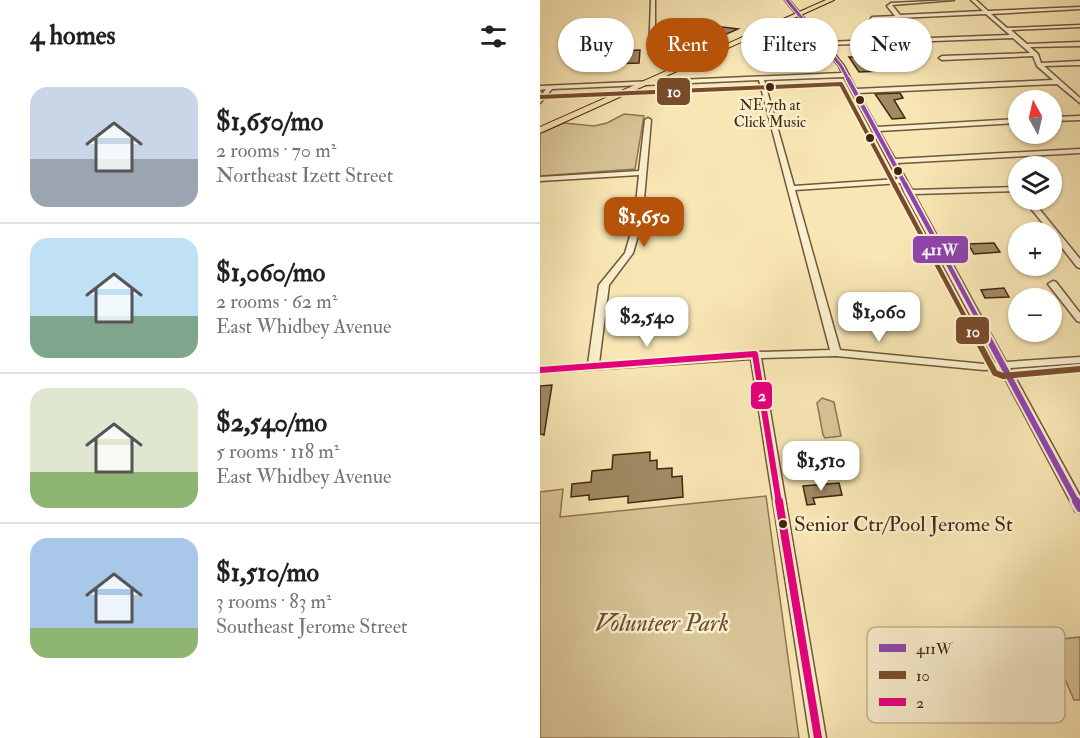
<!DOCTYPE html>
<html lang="en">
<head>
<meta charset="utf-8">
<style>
  :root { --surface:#fff; --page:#f6f6f6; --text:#202124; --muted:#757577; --line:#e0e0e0; --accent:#b45309 }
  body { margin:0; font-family:"IM FELL Double Pica",serif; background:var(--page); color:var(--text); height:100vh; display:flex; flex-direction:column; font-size:22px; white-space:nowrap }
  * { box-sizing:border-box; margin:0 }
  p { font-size:20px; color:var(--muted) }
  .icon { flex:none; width:33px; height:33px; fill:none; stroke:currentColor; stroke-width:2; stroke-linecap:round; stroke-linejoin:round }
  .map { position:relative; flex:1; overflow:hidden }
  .details { display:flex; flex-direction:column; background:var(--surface); width:540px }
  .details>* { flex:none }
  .guide { position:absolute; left:18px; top:18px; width:432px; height:54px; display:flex; gap:12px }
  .needle { width:39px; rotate:352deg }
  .tools { position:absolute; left:468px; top:90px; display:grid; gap:12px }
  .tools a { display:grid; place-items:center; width:54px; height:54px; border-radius:50%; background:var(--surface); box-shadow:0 2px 4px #0004; font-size:30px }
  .price { position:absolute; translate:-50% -51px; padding:0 14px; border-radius:12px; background:#fff; color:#222; font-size:20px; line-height:39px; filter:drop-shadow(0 2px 3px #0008) }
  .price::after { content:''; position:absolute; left:50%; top:36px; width:18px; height:14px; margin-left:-9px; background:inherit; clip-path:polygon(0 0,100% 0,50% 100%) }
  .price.current { background:var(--accent); color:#fff }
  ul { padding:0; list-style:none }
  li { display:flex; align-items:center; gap:18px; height:150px; padding:0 30px }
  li+li { border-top:2px solid var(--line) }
  li span { display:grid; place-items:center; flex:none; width:168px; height:120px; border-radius:18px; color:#555 }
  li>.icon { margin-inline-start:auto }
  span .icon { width:72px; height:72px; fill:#fffc; stroke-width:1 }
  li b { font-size:26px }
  h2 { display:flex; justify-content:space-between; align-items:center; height:72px; padding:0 30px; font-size:26px }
  .pill { padding:0 21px; border-radius:27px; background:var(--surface); box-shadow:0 2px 4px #0004; font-size:21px; line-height:54px }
  .pill.current { background:var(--accent); color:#fff }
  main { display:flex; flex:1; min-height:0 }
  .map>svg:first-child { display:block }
</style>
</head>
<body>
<main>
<section class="details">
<h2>4 homes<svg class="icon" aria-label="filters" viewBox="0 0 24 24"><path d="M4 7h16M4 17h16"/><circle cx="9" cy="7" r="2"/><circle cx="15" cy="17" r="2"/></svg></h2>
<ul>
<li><span style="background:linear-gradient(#c9d6e8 60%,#9aa5b1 0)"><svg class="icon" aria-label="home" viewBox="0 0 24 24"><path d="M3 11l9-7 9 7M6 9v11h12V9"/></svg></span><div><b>$1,650/mo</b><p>2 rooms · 70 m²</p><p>Northeast Izett Street</p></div></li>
<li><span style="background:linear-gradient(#bfe0f5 65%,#7fa58c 0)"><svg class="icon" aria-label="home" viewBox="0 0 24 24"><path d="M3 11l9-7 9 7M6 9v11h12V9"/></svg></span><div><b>$1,060/mo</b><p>2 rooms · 62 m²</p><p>East Whidbey Avenue</p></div></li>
<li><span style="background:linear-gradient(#dfe7d0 70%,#8fb573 0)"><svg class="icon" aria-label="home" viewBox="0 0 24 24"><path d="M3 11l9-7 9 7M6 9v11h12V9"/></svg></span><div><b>$2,540/mo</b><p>5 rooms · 118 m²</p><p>East Whidbey Avenue</p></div></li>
<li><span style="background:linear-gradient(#a9c7e8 75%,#8fb573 0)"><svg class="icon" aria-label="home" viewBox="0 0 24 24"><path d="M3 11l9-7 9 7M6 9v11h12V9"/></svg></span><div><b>$1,510/mo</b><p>3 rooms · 83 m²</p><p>Southeast Jerome Street</p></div></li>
</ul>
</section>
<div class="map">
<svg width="540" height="738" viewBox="0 0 540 738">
  <rect width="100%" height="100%" fill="#f8e6b4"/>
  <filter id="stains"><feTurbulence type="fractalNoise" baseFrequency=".00333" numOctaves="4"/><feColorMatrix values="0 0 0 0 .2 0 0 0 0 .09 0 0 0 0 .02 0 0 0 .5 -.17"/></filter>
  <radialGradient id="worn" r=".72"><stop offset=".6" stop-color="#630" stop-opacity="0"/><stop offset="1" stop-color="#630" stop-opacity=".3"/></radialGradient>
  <!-- green -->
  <g fill="#d9c698" stroke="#8e7653" stroke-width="1.5">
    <polygon points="84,114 104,116 95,169 0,176 0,133 24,123 54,126 67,123"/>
    <polygon points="282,398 294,402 301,436 285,438 283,435 277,403"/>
    <polygon points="23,489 20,517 226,496 259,738 0,738 0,492"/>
    <polygon points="540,637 540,700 534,700 525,679 504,682 494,659 517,656 511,640"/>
  </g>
  <!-- building -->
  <g fill="#a18a64" stroke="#42270e" stroke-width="1.5">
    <polygon points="182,27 198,29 164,44 148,41"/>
    <polygon points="100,50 99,63 69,64 71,51"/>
    <polygon points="309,57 323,57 327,63 335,63 340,71 319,72"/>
    <polygon points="360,93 363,98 354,100 365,118 352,119 335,94"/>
    <polygon points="454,243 460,252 434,254 428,244"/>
    <polygon points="464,288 469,297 445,298 441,290"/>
    <polygon points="12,385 4,435 0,434 0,386"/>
    <polygon points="110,452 110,461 117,460 117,469 132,468 132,477 142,476 143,497 88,503 88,496 49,500 49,495 31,497 32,484 51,482 52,471 72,469 73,455"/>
    <polygon points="299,483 302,495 273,498 275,504 267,505 263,486"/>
  </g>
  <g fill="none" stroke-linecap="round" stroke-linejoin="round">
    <defs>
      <g id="minor">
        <polygon points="111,0 115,0 115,53 149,62 149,64 109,54"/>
        <path d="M245 0H249L284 42 470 35 446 14 335 19 340 26 336 27 330 20 332 17 355 16 347 6 351 3 414 0 352 5 360 15 443 11 431 0H436L448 11 540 7V9L451 14 467 28 540 25V27L471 30 487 44 540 42V46L490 47 498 54 501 63 540 61V65L504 66 540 98V103L517 84 318 93 337 127 478 119V123L339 131 355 159 540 149V153L357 163 372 190 478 187V191L374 194 466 362 540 357V363L470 368 540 496V513L535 511 534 508 460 369 444 370 296 356 221 358 286 738H270L211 359 0 373V367L48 364 59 285 85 253 94 222 99 175 0 181V177L99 171 105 120 108 118 111 120 102 222 93 253 69 285 59 363 211 353 215 351 219 352 290 350 219 80 12 89 0 103V97L6 89 0 90V86L302 73 299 66ZM473 38 490 53 402 56 399 58 402 60 493 56 497 66 513 80 316 89 304 66 287 45ZM304 77 358 179 254 186 224 80ZM361 183 364 192 456 363 444 364 300 350 255 190Z"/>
        <polygon points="540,116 540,120 512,121 512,117"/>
        <polygon points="484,200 492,200 540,259 540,268 537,267 512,235 512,232 510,232"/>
        <polygon points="513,281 516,282 540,313 540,322 537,321 508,284"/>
      </g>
      <polygon id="major" points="286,0 294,0 0,133 0,127"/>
    </defs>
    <!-- minor casing -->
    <use href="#minor" stroke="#705738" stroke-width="3"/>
    <!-- major casing -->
    <use href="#major" stroke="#42270e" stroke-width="2"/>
    <!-- minor -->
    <use href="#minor" fill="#faefce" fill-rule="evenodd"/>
    <!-- major -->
    <use href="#major" fill="#f8e6b4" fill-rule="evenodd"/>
    <defs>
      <polyline id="bus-1-far4" points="247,0 301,66 309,81"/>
      <polyline id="bus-1-far3" points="308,79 366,186"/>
      <polyline id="bus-1-far2" points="365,184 440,323"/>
      <polyline id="bus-1-far1" points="439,321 537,503"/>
      <polyline id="bus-1" points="536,501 540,508"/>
      <polyline id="bus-2-far2" points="0,97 301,84 355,186"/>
      <polyline id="bus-2-far1" points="354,184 428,323"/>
      <polyline id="bus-2" points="427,321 455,373 463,376 540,369"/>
      <polyline id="bus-3-far1" points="0,370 215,354 239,503"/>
      <polyline id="bus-3" points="239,501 278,738"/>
    </defs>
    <!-- bus-1-far4 casing -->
    <use href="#bus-1-far4" stroke="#faefce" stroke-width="5"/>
    <!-- bus-1-far3 casing -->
    <use href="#bus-1-far3" stroke="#faefce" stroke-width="7"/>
    <!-- bus-1-far2 casing -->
    <use href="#bus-1-far2" stroke="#faefce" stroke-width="8"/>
    <!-- bus-1-far1 casing -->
    <use href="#bus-1-far1" stroke="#faefce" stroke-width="10"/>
    <!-- bus-1 casing -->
    <use href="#bus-1" stroke="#faefce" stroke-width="13"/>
    <!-- bus-2-far2 casing -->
    <use href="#bus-2-far2" stroke="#faefce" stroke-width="7"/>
    <!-- bus-2-far1 casing -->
    <use href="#bus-2-far1" stroke="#faefce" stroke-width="8"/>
    <!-- bus-2 casing -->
    <use href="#bus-2" stroke="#faefce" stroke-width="10"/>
    <!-- bus-3-far1 casing -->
    <use href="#bus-3-far1" stroke="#faefce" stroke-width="10"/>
    <!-- bus-3 casing -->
    <use href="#bus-3" stroke="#faefce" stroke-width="13"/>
    <!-- bus-1-far4 -->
    <use href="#bus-1-far4" stroke="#8e44ad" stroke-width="3"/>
    <!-- bus-1-far3 -->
    <use href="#bus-1-far3" stroke="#8e44ad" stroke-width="4"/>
    <!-- bus-1-far2 -->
    <use href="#bus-1-far2" stroke="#8e44ad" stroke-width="4.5"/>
    <!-- bus-1-far1 -->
    <use href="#bus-1-far1" stroke="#8e44ad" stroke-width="6"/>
    <!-- bus-1 -->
    <use href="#bus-1" stroke="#8e44ad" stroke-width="8"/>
    <!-- bus-2-far2 -->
    <use href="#bus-2-far2" stroke="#7a4b2a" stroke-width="4"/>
    <!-- bus-2-far1 -->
    <use href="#bus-2-far1" stroke="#7a4b2a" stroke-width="4.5"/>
    <!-- bus-2 -->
    <use href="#bus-2" stroke="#7a4b2a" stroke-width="6"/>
    <!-- bus-3-far1 -->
    <use href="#bus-3-far1" stroke="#e5007d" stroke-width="6"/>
    <!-- bus-3 -->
    <use href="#bus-3" stroke="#e5007d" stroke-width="8"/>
  </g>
  <!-- markers -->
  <g fill="#42270e" stroke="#faefce" stroke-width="2">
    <circle cx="230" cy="87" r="5"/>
    <circle cx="320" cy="100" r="5"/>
    <circle cx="330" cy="138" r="5"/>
    <circle cx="358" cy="171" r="5"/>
    <circle cx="243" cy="524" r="5"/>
  </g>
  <g text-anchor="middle" stroke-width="5" stroke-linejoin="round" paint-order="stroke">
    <!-- far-bus labels -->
    <g font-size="15" fill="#42270e" stroke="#faefce">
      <text x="230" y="110">NE 7th at<tspan x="230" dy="17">Click Music</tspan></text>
    </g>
    <!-- near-bus labels -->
    <g font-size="21" fill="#42270e" stroke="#faefce" text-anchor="start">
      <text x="254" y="531">Senior Ctr/Pool Jerome St</text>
    </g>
    <!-- near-park labels -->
    <g font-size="24" font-style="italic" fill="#684f30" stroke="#faefce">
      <text x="122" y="631">Volunteer Park</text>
    </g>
  </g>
  <!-- legend -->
  <rect x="327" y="627" width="198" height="96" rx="9" fill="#faefce" stroke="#c3b394" stroke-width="1.5"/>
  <rect x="339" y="644" width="27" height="8" fill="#8e44ad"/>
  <rect x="339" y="671" width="27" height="8" fill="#7a4b2a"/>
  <rect x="339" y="698" width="27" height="8" fill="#e5007d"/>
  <g font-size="16" fill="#42270e">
    <text x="376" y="654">411W</text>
    <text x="376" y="681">10</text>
    <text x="376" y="708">2</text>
  </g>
  <g stroke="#faefce" stroke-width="2">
    <rect x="116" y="77" width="35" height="29" rx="6" fill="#7a4b2a"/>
    <rect x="372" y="235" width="57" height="29" rx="6" fill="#8e44ad"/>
    <rect x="415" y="316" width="35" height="29" rx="6" fill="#7a4b2a"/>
    <rect x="210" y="381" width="23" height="29" rx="6" fill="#e5007d"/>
  </g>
  <g font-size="16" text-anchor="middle" font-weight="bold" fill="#fff">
    <text x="134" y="97">10</text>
    <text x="400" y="255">411W</text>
    <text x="433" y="337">10</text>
    <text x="222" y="401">2</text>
  </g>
  <rect width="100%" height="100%" filter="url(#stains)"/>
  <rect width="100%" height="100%" fill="url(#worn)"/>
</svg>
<div class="tools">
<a><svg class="needle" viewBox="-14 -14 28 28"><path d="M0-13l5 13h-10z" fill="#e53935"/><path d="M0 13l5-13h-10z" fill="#757577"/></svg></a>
<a><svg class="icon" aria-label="layers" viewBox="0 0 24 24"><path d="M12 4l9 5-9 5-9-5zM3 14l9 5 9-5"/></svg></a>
<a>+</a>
<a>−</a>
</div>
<b class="price current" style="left:104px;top:248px">$1,650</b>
<b class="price" style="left:339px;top:343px">$1,060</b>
<b class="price" style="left:107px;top:348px">$2,540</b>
<b class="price" style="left:281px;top:492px">$1,510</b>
<div class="guide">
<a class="pill">Buy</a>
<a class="pill current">Rent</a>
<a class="pill">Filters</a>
<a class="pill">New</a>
</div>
</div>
</main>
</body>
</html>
